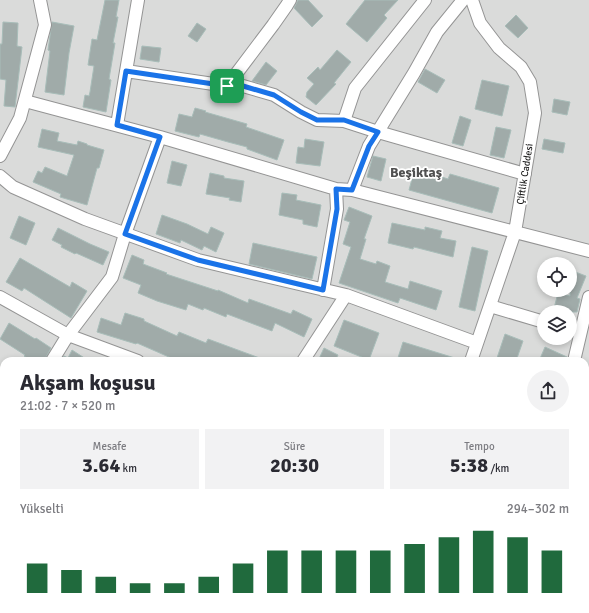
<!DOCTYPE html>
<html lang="tr">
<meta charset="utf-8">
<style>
body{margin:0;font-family:Signika,sans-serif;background:#f2f2f3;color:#2b2b33;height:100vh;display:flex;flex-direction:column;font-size:15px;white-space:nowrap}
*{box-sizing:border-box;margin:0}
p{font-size:13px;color:#7c7c81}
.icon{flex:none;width:22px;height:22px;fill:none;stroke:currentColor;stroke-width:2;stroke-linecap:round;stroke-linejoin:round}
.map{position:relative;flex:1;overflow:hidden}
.sheet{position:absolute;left:0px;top:357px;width:589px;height:256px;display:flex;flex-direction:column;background:#fff;border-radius:12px 12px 0 0;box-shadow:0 2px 6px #0003}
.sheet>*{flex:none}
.buttons{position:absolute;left:537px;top:257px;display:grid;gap:8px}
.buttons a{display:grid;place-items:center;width:40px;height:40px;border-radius:50%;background:#fff;box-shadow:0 2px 6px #0003;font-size:20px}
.pin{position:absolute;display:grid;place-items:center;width:34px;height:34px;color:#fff;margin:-17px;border-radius:8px;box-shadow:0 2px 6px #0006}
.round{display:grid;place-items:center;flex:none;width:42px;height:42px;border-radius:21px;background:#f2f2f3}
.overview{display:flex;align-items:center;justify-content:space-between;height:68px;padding:0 20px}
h1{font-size:22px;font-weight:700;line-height:30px}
.figures{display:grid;grid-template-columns:repeat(3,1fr);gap:6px;height:68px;padding:4px 20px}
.figures div{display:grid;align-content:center;border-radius:0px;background:#f2f2f3;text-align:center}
.figures b{font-size:20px;font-weight:700}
.figures small{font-size:11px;font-weight:400}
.figures p{font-size:11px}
.chart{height:112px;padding:8px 20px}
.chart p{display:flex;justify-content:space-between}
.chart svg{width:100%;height:72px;margin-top:4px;stroke:#206a3d;stroke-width:6}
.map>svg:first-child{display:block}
</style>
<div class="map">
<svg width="589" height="613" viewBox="0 0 589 613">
<rect width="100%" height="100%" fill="#e4eded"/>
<path fill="#dadbda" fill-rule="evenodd" d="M0 0H589V613H0ZM544 264H570V290H544ZM544 312H570V338H544ZM4 361H585V609H4Z"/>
<path fill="#a0aba9" stroke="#a8bdb9" d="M105 0H119L116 17H118L113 43H115L109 79 111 80 106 112 83 107 85 95 89 96 90 92 94 66 88 65 92 39 97 40Z
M298 0H308L323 16 312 27 294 8Z
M365 0H398L384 15 387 18 367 42 346 24Z
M516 15 528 28 518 38 505 26Z
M3 22 18 23 17 46 22 47 15 107 4 106 6 80 0 79V44H2Z
M52 22 74 26 69 53 64 95 45 92 50 51 48 50Z
M197 23 206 29 197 42 188 36Z
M142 46 161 48 159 62 140 59Z
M337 50 351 62 334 83 336 84 316 105 306 97 307 92 314 84 307 78 318 67 320 70Z
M266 62 277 71 266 85 252 81Z
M425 69 445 80 437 93 418 82Z
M482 80 509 86 502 116 475 109Z
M554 99 570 102 567 115 552 112Z
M195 108 206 111 205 112 247 124 246 127 284 140 277 160 247 149V147L228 142 200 134 199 137 175 131 179 114 192 117Z
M460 116 471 120 463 146 452 143Z
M496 127 511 130 504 158 490 155Z
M42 129 59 133 57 141 77 145 78 141 87 144V145L104 150 99 168H97L87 205 60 197 61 194 33 182 38 171 42 173 45 167 67 176 74 155 38 147Z
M305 139 324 142 320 166 296 163 298 147 304 148Z
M544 139 565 143 563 153 542 149Z
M373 156 386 159 381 181 367 177Z
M172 161 187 165 181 186 167 183Z
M415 168 448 179 450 174 499 188 492 213 409 190Z
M210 173 224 176V178L244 181 241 202 229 200 230 198 206 194Z
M282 193 297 195 296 200 321 205 317 227 303 224V220L279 215Z
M349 207 372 216 364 239H366L360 259 376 264 377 261 390 266 385 282 408 289 410 281 442 291 436 310 400 298 398 303 339 283 351 247 343 244 350 222 344 220Z
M162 215 187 224 208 234 211 227 224 233 216 252 204 246 202 250 181 240 180 243 156 234Z
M19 216 35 223 26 245 10 238Z
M392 223 425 230V227L442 231 440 238 456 241 453 257 414 247 413 249 388 243Z
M58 228 90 244 109 252 103 265 76 253 75 254 61 247 62 245 52 240Z
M253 243 317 257 312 279 249 264Z
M472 247 488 251 475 311 459 307Z
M132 255 144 260 143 264 167 273 166 274 218 291V290L248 303 249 299 291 314 293 310 312 319 304 337 275 323 272 331 227 314 226 317 204 308 203 310 188 304 186 310 157 301 138 293 141 285 123 278Z
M20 258 70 287 72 282 87 291 71 318 24 288 22 291 6 282Z
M570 270 586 276 577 298 580 299 577 312H572L571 315 570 312H553L558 293 570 296Z
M125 313 144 319V321L177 336 179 332 206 343 208 339 265 360V361H178L137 343 136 344 97 332 101 318 121 325Z
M344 320 379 333 369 360 334 346Z
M9 323 35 339 36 338 51 348 46 357 45 361H31L24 356 25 355 0 339Z
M505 334 523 341 516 361H496Z
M403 342 458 359V361H397Z
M545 347 567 357V361H539Z
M324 348 338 355 335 361H318Z
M72 350 89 361H61L64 356 68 358Z"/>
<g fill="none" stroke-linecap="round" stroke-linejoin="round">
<g stroke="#949494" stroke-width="14">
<path id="minor" d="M126 71 227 86H243L274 95 301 112 317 120 344 121 378 132 525 174
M227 86 273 25 287 5 290 0
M25 101 160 137 336 189 352 190 589 251
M344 121 355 88 425 0
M117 125 138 0
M0 156 20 118 45 25 40 0
M0 176 13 187 85 219 198 260 346 295 477 343
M352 190 369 146 414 73 437 32 463 0
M323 290 337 209 336 189
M0 297 68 335 138 361
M490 306 544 322
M52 361 68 335 112 277 125 234 160 137
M303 361 346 295
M471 361 515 232 535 113 530 82 521 67 499 48 480 23 472 0
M574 361 589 297
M585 410 589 412
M0 433 4 436
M585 519 589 521
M0 527 4 530
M123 609 129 613
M51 613 54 609
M466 613 469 609"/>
</g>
<use href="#minor" stroke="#fff" stroke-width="12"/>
</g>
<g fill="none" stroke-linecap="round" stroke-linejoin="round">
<g stroke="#fff" stroke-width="8">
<path id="route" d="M126 71 227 86H243L274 95 301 112 317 120H344L378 132 369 146 352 190 336 189 337 209 323 290 198 260 125 234 160 137 117 125Z"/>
</g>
<use href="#route" stroke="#1a73e8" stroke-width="5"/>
</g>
<g text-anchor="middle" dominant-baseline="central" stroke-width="3.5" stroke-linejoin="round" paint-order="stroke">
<g font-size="10" fill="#1d1d1d" stroke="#fff">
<text transform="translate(525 174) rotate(-81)">Çiftlik Caddesi</text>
</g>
<g font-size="14" font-weight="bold" fill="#505050" stroke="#fff">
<text x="416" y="172">Beşiktaş</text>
</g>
</g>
</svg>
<div class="buttons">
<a><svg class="icon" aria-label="locate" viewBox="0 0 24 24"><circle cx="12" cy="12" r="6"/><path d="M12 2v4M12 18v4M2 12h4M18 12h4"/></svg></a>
<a><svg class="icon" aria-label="layers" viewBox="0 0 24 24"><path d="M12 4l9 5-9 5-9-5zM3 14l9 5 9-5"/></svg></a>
</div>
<div class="pin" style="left:227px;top:86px;background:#1e9e55"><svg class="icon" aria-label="arrive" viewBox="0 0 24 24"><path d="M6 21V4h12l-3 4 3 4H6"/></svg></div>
<section class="sheet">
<div class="overview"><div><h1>Akşam koşusu</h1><p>21:02 · 7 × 520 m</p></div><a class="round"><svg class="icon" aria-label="share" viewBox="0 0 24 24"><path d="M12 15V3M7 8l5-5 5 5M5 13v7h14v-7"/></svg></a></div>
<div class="figures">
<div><p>Mesafe</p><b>3.64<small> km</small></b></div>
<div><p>Süre</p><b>20:30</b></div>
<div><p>Tempo</p><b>5:38<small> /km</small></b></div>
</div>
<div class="chart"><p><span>Yükselti</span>294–302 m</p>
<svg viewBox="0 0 160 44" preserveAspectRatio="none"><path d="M5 44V26M15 44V30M25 44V34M35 44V38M45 44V38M55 44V34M65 44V26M75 44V18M85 44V18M95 44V18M105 44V18M115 44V14M125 44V10M135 44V6M145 44V10M155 44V18"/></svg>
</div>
</section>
</div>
